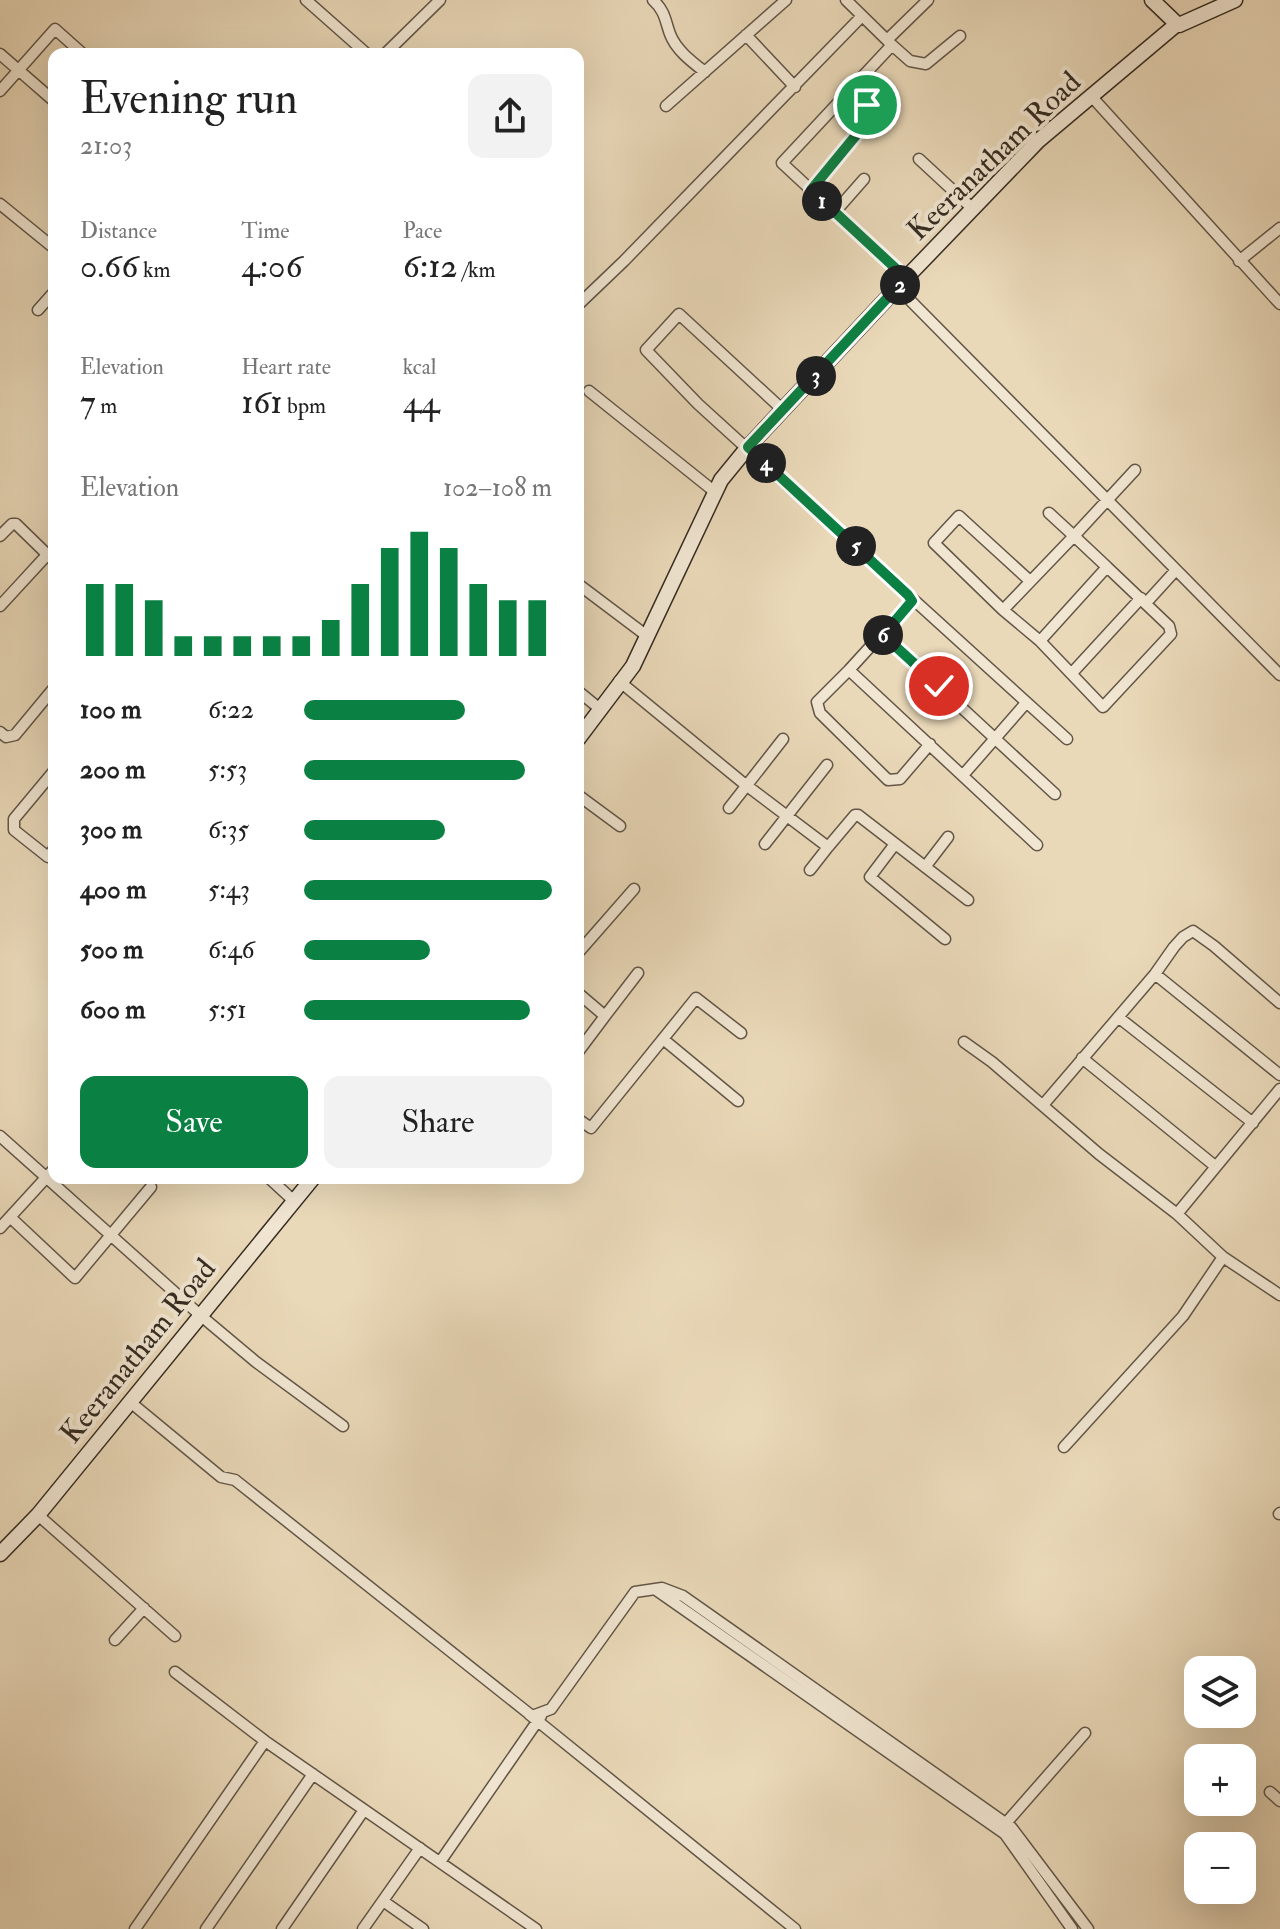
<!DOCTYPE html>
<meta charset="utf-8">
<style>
body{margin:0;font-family:"IM FELL Double Pica",serif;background:#f2f2f2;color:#222;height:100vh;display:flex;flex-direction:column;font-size:30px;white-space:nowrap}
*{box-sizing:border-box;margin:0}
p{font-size:26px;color:#767676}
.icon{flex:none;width:44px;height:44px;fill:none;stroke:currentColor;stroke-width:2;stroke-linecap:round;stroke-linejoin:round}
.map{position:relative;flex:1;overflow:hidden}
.side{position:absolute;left:48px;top:48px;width:536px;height:1136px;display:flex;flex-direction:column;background:#fff;border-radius:16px;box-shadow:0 8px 32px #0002}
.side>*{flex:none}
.controls{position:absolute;left:1184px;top:1656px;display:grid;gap:16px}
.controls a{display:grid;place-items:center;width:72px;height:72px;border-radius:16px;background:#fff;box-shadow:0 8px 32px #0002;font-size:40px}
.pin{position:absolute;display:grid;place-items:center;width:68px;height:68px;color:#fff;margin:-34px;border:4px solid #fff;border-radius:50%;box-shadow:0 2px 8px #0007}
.km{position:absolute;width:40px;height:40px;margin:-20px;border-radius:50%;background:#222;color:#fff;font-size:22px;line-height:40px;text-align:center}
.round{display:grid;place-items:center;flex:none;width:84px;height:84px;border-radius:16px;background:#f2f2f2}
.overview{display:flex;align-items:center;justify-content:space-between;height:136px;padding:0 32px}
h1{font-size:44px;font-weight:600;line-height:60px}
.metrics{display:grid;grid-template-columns:repeat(3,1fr);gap:12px;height:136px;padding:8px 32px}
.metrics div{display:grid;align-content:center}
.metrics b{font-size:34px;font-weight:600}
.metrics small{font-size:22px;font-weight:400}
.metrics p{font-size:22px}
.chart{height:224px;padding:16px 32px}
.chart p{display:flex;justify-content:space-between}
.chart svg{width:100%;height:144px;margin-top:8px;stroke:#0b8043;stroke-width:6}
.primary-button{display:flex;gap:16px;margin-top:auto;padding:16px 32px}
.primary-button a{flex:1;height:92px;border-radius:16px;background:#0b8043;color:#fff;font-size:32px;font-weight:600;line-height:92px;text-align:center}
.primary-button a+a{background:#f2f2f2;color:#222}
ul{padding:0 32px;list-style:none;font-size:26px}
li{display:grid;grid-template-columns:128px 96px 1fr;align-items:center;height:60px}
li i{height:20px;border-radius:10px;background:#0b8043}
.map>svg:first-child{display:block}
</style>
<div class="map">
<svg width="1280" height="1929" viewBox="0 0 1280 1929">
<rect width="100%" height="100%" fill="#ead9b9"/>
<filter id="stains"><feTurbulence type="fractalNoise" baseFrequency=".0025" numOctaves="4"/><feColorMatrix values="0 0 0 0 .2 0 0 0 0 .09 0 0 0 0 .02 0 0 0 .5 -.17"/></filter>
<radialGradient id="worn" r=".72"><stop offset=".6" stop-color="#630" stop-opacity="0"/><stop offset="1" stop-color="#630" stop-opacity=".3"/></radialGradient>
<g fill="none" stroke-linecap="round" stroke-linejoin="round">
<g stroke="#625647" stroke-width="13">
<path id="street" d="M306 0 367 54
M653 0C665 11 665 20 670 34 676 50 692 62 705 72
M846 0 892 45 782 163 906 278
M746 35 795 87
M887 40 928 0
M892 45 910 61 926 64 960 36
M0 54 54 101
M385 54 440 0
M0 91 55 29 83 54
M1092 97 1280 304
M666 106 786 0
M919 159 973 209
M811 190 871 117 867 105 851 89
M0 204 54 248
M835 212 864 179
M1239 261 1280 228
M897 287 1280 675
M578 305 624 261 862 16
M38 310 54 292
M589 391 715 492
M784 411 679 314 646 350 698 404 1067 739
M1049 513 1074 536 1003 610 1040 641 1107 567 1074 536 1135 470
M0 536 12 524H16L54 561
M578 584 647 636
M912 601 849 670 1037 845
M1146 603 1176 570
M0 606 47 555
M1003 610 934 543 959 516 1030 581
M883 635 1055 794
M1040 641 1103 707 1171 634 1169 626 1107 567
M849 670 817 702 820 713 888 780 900 779 930 744
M1072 673 1141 598
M619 681 742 782 828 847 855 815H858L968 900
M578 691 600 709
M0 732 6 737 15 735 54 688
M54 771 14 819V830L48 857 54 849
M964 774 1026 703
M578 795 620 826
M729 808 783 739
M765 844 827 765
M895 844 870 877 945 939
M925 867 948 837
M810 870 828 847
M578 953 634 889
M1155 974 1280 1075
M578 993 605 1016 578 1052
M605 1016 638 973
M1118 1017 1253 1123
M663 1039 738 1101
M964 1042 992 1062 1099 1154 1177 1214 1223 1257 1280 1295
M1082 1058 1215 1166
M1043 1105 1155 974 1174 947 1183 937 1193 931 1214 946 1280 1003
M578 1119 591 1128 696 998 741 1033
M0 1136 200 1315 256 1362 343 1426
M269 1178 294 1201
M1177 1214 1280 1089
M10 1217 75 1278 151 1187
M0 1228 54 1169
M129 1401 221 1477 235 1480 532 1716 551 1709 635 1592 662 1588 683 1596 1011 1827 1088 1929
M1064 1447 1183 1316 1223 1257
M1279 1514 1280 1513
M38 1515 175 1636
M656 1590 1005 1834 1072 1929
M115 1640 144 1608
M175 1672 265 1741
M529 1714 795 1929
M1270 1792 1280 1801
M1006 1823 1085 1733
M440 1862 541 1716
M383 1901 423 1929
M135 1929 265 1741 536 1929
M206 1929 313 1774
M282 1929 364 1810
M363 1929 420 1848"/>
</g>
<g stroke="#342b21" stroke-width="17">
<path id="secondary" d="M1152 0 1177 24
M578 739 633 666 721 480 748 447 906 278 1038 141 1177 24 1179 25 1235 0
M0 1554 38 1515 313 1178"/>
</g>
<use href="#street" stroke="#f1e6d2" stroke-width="10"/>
<use href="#secondary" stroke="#f1e6d2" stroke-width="14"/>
</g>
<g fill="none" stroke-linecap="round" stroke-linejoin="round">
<g stroke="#fff" stroke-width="16">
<path id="route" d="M867 105 871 117 811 190 906 278 748 447 908 595 912 601 883 635 939 686"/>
</g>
<use href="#route" stroke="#0b8043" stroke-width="10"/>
</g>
<g text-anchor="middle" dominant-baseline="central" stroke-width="8" stroke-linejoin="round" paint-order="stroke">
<g font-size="30" fill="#342b21" stroke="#f1e6d2">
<text transform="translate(994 156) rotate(-44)">Keeranatham Road</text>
<text transform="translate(138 1351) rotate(-51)">Keeranatham Road</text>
</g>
</g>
<rect width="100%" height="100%" filter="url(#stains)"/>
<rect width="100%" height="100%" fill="url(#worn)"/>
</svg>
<div class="controls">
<a><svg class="icon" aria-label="layers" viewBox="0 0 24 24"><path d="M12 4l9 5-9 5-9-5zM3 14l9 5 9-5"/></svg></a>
<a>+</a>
<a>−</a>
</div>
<div class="pin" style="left:867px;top:105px;background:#1e9e55"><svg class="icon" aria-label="arrive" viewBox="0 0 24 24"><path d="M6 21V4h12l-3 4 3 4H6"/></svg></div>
<div class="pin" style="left:939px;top:686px;background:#d93025"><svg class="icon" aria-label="check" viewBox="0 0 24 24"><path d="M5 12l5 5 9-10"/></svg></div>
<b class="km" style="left:822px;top:201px">1</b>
<b class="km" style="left:900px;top:285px">2</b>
<b class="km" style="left:816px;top:376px">3</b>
<b class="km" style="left:766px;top:463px">4</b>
<b class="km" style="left:856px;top:546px">5</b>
<b class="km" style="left:883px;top:635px">6</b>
<section class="side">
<div class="overview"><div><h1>Evening run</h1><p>21:03</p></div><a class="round"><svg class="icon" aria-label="share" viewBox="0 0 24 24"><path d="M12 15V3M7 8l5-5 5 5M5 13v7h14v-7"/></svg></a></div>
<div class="metrics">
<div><p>Distance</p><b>0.66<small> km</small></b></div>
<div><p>Time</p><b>4:06</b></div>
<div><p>Pace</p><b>6:12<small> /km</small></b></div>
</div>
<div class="metrics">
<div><p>Elevation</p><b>7<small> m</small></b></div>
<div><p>Heart rate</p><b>161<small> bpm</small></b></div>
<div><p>kcal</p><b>44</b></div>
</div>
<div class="chart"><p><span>Elevation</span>102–108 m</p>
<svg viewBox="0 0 160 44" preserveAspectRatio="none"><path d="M5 44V22M15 44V22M25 44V27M35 44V38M45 44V38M55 44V38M65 44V38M75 44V38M85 44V33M95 44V22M105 44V11M115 44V6M125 44V11M135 44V22M145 44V27M155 44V27"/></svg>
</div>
<ul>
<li><b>100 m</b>6:22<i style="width:65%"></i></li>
<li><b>200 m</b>5:53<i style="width:89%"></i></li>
<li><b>300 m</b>6:35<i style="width:57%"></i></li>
<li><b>400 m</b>5:43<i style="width:100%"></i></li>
<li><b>500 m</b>6:46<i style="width:51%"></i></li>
<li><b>600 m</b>5:51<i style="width:91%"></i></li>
</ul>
<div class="primary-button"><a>Save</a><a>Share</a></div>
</section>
</div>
